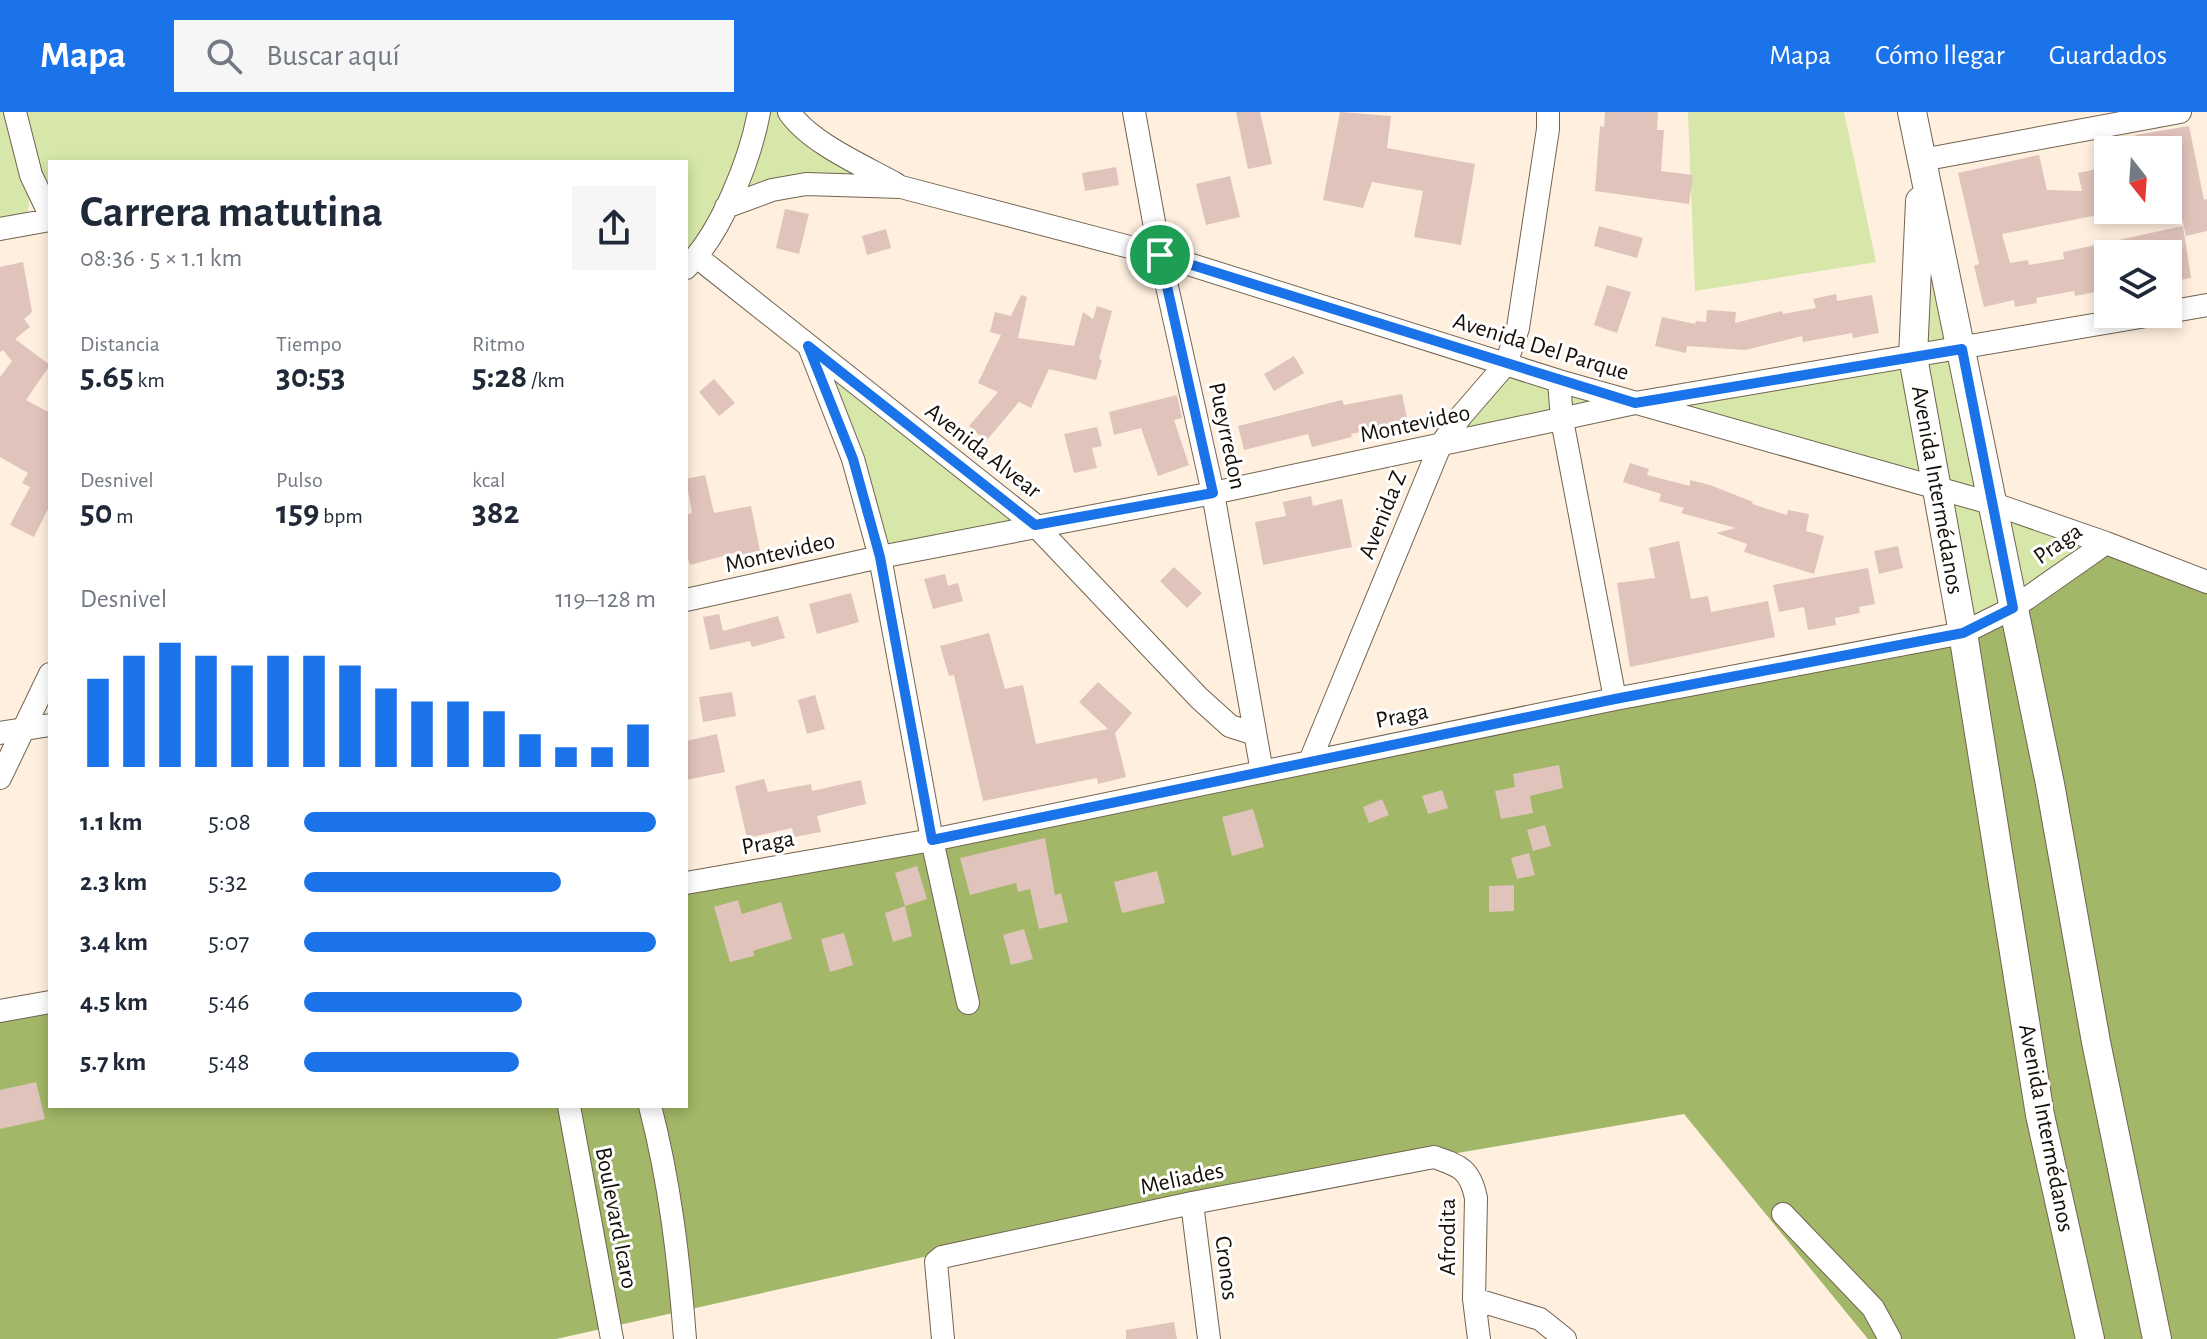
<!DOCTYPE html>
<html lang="es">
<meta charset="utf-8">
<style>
body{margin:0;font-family:"Alegreya Sans",sans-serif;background:#f6f6f7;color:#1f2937;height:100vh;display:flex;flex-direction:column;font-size:30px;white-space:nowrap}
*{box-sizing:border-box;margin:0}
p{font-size:26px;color:#747a83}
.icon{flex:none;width:44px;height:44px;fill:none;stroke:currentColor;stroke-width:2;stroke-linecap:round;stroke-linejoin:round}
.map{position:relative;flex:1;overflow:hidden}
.side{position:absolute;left:48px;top:48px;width:640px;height:948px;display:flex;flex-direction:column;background:#fff;border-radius:0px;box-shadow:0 4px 12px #0003}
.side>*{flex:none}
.needle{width:52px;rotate:163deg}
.controls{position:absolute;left:2094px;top:24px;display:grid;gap:16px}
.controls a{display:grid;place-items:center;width:88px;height:88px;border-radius:0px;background:#fff;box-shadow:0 4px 12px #0003;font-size:40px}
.pin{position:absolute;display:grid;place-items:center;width:68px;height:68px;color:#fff;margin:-34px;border:4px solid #fff;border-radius:50%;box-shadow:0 2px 8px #0007}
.round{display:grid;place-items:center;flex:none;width:84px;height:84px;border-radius:0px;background:#f6f6f7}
.overview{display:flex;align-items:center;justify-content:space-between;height:136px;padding:0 32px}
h1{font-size:44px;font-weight:700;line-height:60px}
.stats{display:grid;grid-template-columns:repeat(3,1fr);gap:12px;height:136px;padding:8px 32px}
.stats div{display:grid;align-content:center}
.stats b{font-size:34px;font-weight:700}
.stats small{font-size:22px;font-weight:400}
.stats p{font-size:22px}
.chart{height:224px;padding:16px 32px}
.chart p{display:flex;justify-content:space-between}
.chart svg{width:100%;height:144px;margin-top:8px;stroke:#1a73e8;stroke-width:6}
ul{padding:0 32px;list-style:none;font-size:26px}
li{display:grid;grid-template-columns:128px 96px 1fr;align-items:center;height:60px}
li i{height:20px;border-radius:10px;background:#1a73e8}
header{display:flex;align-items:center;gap:48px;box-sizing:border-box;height:112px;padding:0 40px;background:#1a73e8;color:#fff}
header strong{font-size:38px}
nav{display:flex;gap:44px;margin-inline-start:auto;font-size:28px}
.search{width:560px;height:72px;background:#f6f6f7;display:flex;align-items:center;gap:20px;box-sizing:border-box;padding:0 28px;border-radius:0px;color:#747a83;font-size:30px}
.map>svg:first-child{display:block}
</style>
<header>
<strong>Mapa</strong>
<div class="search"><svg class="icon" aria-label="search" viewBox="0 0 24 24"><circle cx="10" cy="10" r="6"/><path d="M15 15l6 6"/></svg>Buscar aquí</div>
<nav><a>Mapa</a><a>Cómo llegar</a><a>Guardados</a></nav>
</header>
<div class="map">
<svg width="2207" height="1227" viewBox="0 0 2207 1227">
<rect width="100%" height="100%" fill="#feefde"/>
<path fill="#d6e7a9" d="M0 0H789L901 75 806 72 726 95 686 156V50H50V103L31 65 27 112 0 117Z
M1688 0H1844L1876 150 1695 179Z
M1922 49 1994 392 2106 431 2161 1227 1937 377 1635 291 1440 334 1506 252 1635 291 1913 245Z
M808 234 1035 413 880 445Z"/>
<path fill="#a2b767" d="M2106 431 2207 470V1227H1868L1684 1002 1434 1045 933 1143 556 1227H0V899L50 890V994H686V771L1963 521Z"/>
<path fill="#e0c3bb" d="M1236 0H1260L1272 52 1248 57Z
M1340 0 1391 4 1387 36 1475 52 1461 133 1414 125 1423 79 1372 70 1363 96 1323 88Z
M1605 0H1658L1657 18H1664L1661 59 1693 63 1689 92 1595 79 1600 14 1604 15Z
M2189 14 2204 88 2207 87V119L2186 124 2173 70 2168 71V38H2138L2135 23Z
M2039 43 2047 78 2082 79 2078 61 2102 56 2108 77V101L2002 122 2010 151 2028 148 2029 153 2064 147 2063 140 2183 114 2191 166 2168 170V142H2108V173L2095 175 2096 180 2075 184 2074 179 2036 186 2037 191 2015 195 2014 188 1984 195 1974 154 1979 152 1958 61Z
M1116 55 1119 73 1085 79 1082 61Z
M1230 64 1240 105 1206 113 1196 72Z
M785 97 809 102 799 142 776 136Z
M1599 114 1643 126 1637 146 1594 134Z
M886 117 891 136 867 143 862 124Z
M23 150 32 200 24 207 30 215 15 227 50 253 26 288 50 301V393L34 425 10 413 30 375 22 371 28 361 0 345V265L12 249 3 238 0 240V155Z
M1607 173 1631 180 1617 221 1594 213Z
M1836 182 1837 189 1872 183 1879 221 1853 226 1852 221 1803 230 1802 224 1745 238 1687 234 1686 241 1655 234 1662 205 1695 212 1696 209 1706 210 1707 198 1736 200 1735 211 1782 199 1783 202 1816 196 1813 187Z
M1021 183 1027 185 1018 226 1074 234 1083 200 1093 207 1097 194 1112 199 1099 247 1102 248 1096 268 1049 257 1031 296 1019 290 986 329 969 314 998 280 978 271 1001 223 990 220 995 200 1011 204Z
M1294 244 1304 261 1274 279 1264 262Z
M714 267 735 291 719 304 699 280Z
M1402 282 1408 311 1351 322 1352 325 1312 335 1308 322 1244 338 1238 314 1342 288 1344 293Z
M1177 283 1182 306 1174 308 1189 353 1158 364 1141 316 1114 323 1109 300Z
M1097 315 1102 334 1092 336 1097 356 1074 361 1064 322Z
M1630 351 1649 357 1647 363 1690 374V368L1710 373 1753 390 1752 392 1787 403 1788 398 1809 402 1806 419 1824 424 1814 462 1744 440 1747 432 1716 421 1736 416 1681 401 1684 396 1659 389 1661 382 1623 370Z
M705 363 714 401 751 394 760 439 734 444V441L690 453 686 440V403L692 401 686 367Z
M1311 384 1313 394 1342 387 1352 435 1263 453 1255 410 1286 404 1283 390Z
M1679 429 1691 487 1708 484 1711 500 1768 489 1775 525 1630 555 1617 471 1655 466 1649 436Z
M1898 434 1903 456 1879 462 1874 439Z
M1174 455 1202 481 1187 496 1160 469Z
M1868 456 1875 492 1859 495 1860 501 1835 506 1836 513 1808 518 1804 495 1779 500 1773 473Z
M945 462 948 474 958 471 963 489 933 497 924 467Z
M851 481 859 510 817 522 809 492Z
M719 502 723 519 778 504 785 526 752 535 750 529 710 538 703 505Z
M989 521 1005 577 1023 573 1036 632 1108 617 1079 590 1098 570 1132 601 1115 621 1126 665 1098 672 1097 666 983 689 954 563 949 564 940 534Z
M732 580 736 604 703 610 699 585Z
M815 583 825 617 807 622 798 588Z
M717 622 725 660 686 668V629Z
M1559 653 1563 676 1530 684 1533 701 1501 707 1495 679 1515 675 1513 662Z
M764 667 768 680 811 672 812 679 861 668 866 692 817 704 821 720 794 725 792 716 747 726 735 674Z
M1442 678 1448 696 1428 702 1422 684Z
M1382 687 1389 703 1369 711 1363 695Z
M1253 697 1264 735 1232 744 1222 705Z
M1545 713 1551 734 1533 739 1527 718Z
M1045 726 1055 783 1061 781 1068 810 1039 817 1030 777 1018 780 1016 771 970 783 960 746Z
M1529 741 1535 763 1517 767 1511 746Z
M917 754 927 787 905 794 895 761Z
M1157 759 1165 791 1122 801 1114 770Z
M1514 773V799L1489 800V774Z
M738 788 742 802 781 790 792 827 753 839 754 844 730 850 714 795Z
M905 794 912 824 893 830 885 801Z
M1024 817 1033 847 1011 853 1003 823Z
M844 821 853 853 830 860 821 827Z
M36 970 45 1007 0 1017V978Z
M1174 1210 1177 1227H1126V1218Z"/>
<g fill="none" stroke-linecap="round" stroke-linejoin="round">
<g stroke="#736350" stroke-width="24">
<path id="minor" d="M15 0 31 63 50 103
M789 0C810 31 864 54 896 72
M1134 0 1160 143 1213 381 1262 660
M1922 48 2180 0
M726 95 772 78 806 72 901 75 1160 143 1559 269 1994 392 2106 431 2207 470
M0 117 50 108
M697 145 1035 413 1199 586 1230 614 1255 622
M686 156C721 121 750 49 759 0
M2168 200 2207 193
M810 237 853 347 880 445 932 728 968 891
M1559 269 1562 308 1615 587
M686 488 880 445 1213 381 1635 291 2158 202
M0 621 50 613
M1310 649 1440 334 1461 304 1506 252 1518 216 1548 17V0
M0 666 50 562
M686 771 932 728 1615 587 1963 521 2013 496 2106 431
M0 899 50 890
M569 994 612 1227
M650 994C670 1071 679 1148 685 1227
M1192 1091 1209 1227
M1783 1102 1873 1196 1890 1227
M1474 1187 1540 1207 1565 1227
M943 1227 936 1150 942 1145 1192 1091 1434 1045C1460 1054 1470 1057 1476 1086L1474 1187 1479 1227"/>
</g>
<g stroke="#736350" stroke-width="30">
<path id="major" d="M1912 0 2050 672 2096 930 2157 1227
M1920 89 1913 245 1963 521 2040 1003 2090 1227"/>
</g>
<use href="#minor" stroke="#fff" stroke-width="22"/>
<use href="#major" stroke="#fff" stroke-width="28"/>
</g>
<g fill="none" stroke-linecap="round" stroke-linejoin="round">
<g stroke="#fff" stroke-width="16">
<path id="route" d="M1160 143 1635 291 1962 237 2013 496 1963 521 1615 587 932 728 880 445 853 347 808 234 1035 413 1213 381Z"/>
</g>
<use href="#route" stroke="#1a73e8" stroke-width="10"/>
</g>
<g text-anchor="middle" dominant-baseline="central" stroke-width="6" stroke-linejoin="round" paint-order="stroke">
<g font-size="24" fill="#150f08" stroke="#fff">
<text transform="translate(1541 235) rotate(17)">Avenida Del Parque</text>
<text transform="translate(1415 312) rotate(-12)">Montevideo</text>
<text transform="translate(1227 324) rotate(78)">Pueyrredon</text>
<text transform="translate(983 339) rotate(38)">Avenida Alvear</text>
<text transform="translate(1937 378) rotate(80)">Avenida Intermédanos</text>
<text transform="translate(1383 403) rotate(-68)">Avenida Z</text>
<text transform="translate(2058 432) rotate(-35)">Praga</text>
<text transform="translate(780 441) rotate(-13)">Montevideo</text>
<text transform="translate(1402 604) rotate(-11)">Praga</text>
<text transform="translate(768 731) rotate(-10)">Praga</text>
<text transform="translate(2046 1016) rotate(79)">Avenida Intermédanos</text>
<text transform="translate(1182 1067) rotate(-12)">Meliades</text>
<text transform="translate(616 1106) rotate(79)">Boulevard Icaro</text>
<text transform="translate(1448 1125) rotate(-90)">Afrodita</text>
<text transform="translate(1226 1156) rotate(83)">Cronos</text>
</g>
</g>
</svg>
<div class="controls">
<a><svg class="needle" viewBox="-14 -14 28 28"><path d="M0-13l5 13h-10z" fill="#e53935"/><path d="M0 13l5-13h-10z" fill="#747a83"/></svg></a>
<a><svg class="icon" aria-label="layers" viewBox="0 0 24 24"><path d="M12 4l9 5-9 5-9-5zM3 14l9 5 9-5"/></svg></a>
</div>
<div class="pin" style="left:1160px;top:143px;background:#1e9e55"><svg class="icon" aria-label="arrive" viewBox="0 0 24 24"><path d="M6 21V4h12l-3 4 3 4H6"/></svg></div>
<section class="side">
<div class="overview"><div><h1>Carrera matutina</h1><p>08:36 · 5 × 1.1 km</p></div><a class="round"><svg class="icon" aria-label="share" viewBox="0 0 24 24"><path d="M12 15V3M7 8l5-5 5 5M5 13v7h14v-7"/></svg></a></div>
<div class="stats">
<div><p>Distancia</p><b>5.65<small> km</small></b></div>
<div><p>Tiempo</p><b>30:53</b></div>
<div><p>Ritmo</p><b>5:28<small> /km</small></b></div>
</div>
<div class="stats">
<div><p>Desnivel</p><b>50<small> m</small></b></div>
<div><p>Pulso</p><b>159<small> bpm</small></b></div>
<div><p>kcal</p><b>382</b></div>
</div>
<div class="chart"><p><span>Desnivel</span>119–128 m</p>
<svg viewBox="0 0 160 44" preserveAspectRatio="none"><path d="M5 44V17M15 44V10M25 44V6M35 44V10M45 44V13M55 44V10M65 44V10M75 44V13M85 44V20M95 44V24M105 44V24M115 44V27M125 44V34M135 44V38M145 44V38M155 44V31"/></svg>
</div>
<ul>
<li><b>1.1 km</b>5:08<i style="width:100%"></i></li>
<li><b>2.3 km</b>5:32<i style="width:73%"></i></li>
<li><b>3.4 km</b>5:07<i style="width:100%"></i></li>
<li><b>4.5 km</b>5:46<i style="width:62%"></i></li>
<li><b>5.7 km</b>5:48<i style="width:61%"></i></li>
</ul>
</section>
</div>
